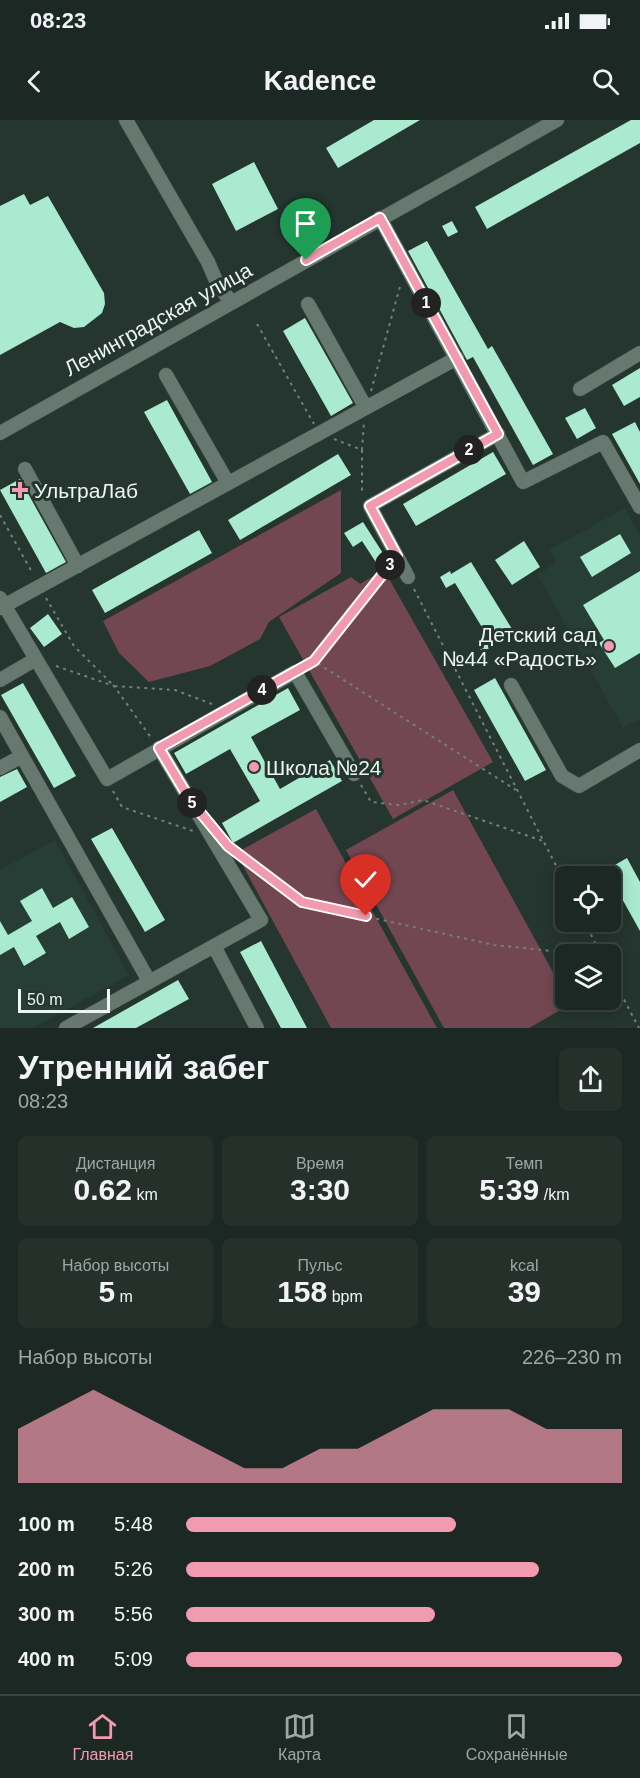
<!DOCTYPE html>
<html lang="ru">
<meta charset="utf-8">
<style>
body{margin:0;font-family:Helvetica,sans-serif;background:#25302b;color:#f1f3f6;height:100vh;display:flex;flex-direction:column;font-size:22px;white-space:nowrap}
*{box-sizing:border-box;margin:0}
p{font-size:20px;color:#a0a6a6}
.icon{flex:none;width:33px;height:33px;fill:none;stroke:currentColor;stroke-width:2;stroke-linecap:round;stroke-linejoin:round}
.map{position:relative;height:908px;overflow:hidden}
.details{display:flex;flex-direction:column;background:#1c2823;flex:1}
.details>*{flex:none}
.fabs{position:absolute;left:555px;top:746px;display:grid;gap:12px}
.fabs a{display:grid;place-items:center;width:66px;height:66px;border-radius:9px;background:#1c2823;box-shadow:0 3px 15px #0003,0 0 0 2px #3a4441;font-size:30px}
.scale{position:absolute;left:18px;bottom:15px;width:92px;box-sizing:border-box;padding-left:6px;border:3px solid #ebf5f1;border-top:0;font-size:16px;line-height:21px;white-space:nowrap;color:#ebf5f1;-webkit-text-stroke:4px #25352f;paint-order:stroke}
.pin{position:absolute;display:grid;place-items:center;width:51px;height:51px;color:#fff;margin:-62px -26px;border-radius:50% 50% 50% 0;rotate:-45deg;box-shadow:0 0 6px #0007}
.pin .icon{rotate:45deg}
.km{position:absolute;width:30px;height:30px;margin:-15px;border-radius:50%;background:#222;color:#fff;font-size:16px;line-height:30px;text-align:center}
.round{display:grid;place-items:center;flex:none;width:63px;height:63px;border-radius:9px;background:#25302b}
.headline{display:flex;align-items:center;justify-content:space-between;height:102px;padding:0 18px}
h1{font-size:33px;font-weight:600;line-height:45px}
.figures{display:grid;grid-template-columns:repeat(3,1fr);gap:9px;height:102px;padding:6px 18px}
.figures div{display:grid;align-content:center;border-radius:9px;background:#25302b;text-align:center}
.figures b{font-size:30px;font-weight:600}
.figures small{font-size:16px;font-weight:400}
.figures p{font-size:16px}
.chart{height:168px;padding:12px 18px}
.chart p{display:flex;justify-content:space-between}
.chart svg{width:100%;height:108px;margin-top:6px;fill:#f29aaf;opacity:.7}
ul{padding:0 18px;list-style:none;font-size:20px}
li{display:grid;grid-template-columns:96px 72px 1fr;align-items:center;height:45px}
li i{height:15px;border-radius:8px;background:#f29aaf}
.status{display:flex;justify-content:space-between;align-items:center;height:42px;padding:0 30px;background:#1c2823;direction:ltr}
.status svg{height:16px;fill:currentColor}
header{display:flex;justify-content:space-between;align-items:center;height:78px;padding:0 18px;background:#1c2823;font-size:27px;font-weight:600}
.tabs{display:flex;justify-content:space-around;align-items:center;height:84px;border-top:2px solid #3a4441;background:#1c2823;font-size:16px;color:#a0a6a6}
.tabs a{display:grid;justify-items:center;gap:3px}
.tabs .current{color:#f29aaf}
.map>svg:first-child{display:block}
</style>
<div class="status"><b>08:23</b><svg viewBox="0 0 49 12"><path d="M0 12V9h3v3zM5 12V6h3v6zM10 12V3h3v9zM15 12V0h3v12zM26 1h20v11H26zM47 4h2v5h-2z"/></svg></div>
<header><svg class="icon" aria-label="back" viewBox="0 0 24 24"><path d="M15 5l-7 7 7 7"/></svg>Kadence<svg class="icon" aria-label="search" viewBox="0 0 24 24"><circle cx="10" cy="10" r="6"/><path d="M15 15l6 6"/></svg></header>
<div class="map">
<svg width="640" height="908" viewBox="0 0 640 908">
<rect width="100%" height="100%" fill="#25352f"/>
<path fill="#263e35" d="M625 388 640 416V599L623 608 537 454 556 443 549 430Z
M55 720 129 855 33 908H0V750Z"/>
<path fill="#734751" d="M341 370V453L269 502 260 519 210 546 149 562 119 533 103 501Z
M384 450 493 642 393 699 279 497 351 457 360 464Z
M453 670 565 874 566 879 571 884 529 908H444L346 730Z
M316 689 437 908H331L236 733Z"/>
<path fill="#a9ead0" d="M374 0H420L338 48 326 28Z
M631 0H640V23L487 109 475 87Z
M254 42 278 89 236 111 212 64Z
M24 74 30 85 48 76 104 173 105 184 102 193 84 207 74 208 60 202 0 235V86Z
M452 101 458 112 448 117 442 106Z
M427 121 488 229 492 226 553 334 533 345 473 237 467 240 408 131Z
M305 198 353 283 331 296 283 211Z
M640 248V277L624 286 612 265Z
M167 280 212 362 190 374 144 292Z
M585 288 596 308 577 319 565 298Z
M635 302 640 312V364L612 314Z
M493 332 506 354 416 406 403 384Z
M338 334 351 355 240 420 228 400Z
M20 359 66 442 46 453 0 370Z
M363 402 386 438 377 444 362 421 353 427 344 413Z
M199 410 212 433 105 493 92 470Z
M620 414 631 433 592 457 580 437Z
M524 421 540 447 512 465 495 440Z
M471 442 512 509 491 522 455 463 446 468 440 457 450 451 451 454Z
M640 451V533L615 548 599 523 604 520 583 485Z
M48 494 62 514 44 527 30 508Z
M486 515 493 526 482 532 476 521Z
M495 558 546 650 525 661 474 570Z
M23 563 76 656 54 668 1 575Z
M288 568 300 590 251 617 280 669 330 640 342 661 233 723 222 703 260 681 230 629 186 654 174 633Z
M17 649 27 667 0 682V657Z
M112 708 165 800 145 812 91 719Z
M627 738 640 762V811L606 750Z
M42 768 53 788 72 777 89 807 69 819 60 802 36 816 46 833 24 846 14 827 0 835V801L8 815 32 801 20 781Z
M261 821 307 908H281L240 832Z
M178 860 189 879 136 908H93Z"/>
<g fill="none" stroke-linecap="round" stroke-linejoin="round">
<g stroke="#42514b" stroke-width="15">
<path id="minor" d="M126 0 208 142 217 163 231 182
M380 98 523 362 603 322 640 387
M308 184 366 288
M166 255 228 363
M580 269 640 233
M0 313 557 0
M25 349 78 446
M408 457 370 386 498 314
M0 478 107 659 295 552 354 654
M0 488 457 238
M0 560 36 539
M511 565 562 656 579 666 640 630
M0 597 149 861
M0 648 22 636
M214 826 257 908
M66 908 261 800 159 628"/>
</g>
<path stroke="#727f7a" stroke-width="2" stroke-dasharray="3 4.5" stroke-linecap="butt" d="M257 204 314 304
M371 271 401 163
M334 319 362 330 364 302
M362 330V375
M0 395 33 454
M414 469 566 765
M46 478 74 526 114 566 175 570 212 584
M314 541 388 447
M56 546 114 566 152 619
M305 546 314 541 516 670
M361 665 371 682 399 685 423 680 543 721
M113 671 122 687 193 711
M237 733 302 782 494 825 581 834
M584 801 601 834
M610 853 639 908"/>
<use href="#minor" stroke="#667870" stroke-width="14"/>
</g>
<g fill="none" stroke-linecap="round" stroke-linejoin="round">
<g stroke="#fff" stroke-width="12">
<path id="route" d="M306 140 380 98 498 314 370 386 397 436 314 541 159 628 190 680 228 726 302 782 366 796"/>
</g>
<use href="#route" stroke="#f29aaf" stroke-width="8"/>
</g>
<g fill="#f29aaf" stroke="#25352f" stroke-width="2">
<path d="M17 361h6v6h6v6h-6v6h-6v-6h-6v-6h6z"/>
<circle cx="609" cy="526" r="6"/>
<circle cx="254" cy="647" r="6"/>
</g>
<g text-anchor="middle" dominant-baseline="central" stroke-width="6" stroke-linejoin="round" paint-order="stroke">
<g font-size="21" fill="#ebf5f1" stroke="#25352f">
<text transform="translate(158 199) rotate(-29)">Ленинградская улица</text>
</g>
<g font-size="21" fill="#ebf5f1" stroke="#25352f" text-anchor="start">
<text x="34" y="370">УльтраЛаб</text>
<text x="597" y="514" text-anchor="end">Детский сад<tspan x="597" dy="24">№44 «Радость»</tspan></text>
<text x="266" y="647">Школа №24</text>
</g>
</g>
</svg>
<div class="fabs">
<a><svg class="icon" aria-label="locate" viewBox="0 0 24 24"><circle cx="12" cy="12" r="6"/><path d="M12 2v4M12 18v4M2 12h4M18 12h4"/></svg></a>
<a><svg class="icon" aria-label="layers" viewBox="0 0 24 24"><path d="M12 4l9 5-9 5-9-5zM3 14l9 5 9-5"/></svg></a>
</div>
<div class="scale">50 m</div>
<div class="pin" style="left:306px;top:140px;background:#1e9e55"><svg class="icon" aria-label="arrive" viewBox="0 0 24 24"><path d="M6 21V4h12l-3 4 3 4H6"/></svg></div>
<div class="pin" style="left:366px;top:796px;background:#d93025"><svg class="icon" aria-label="check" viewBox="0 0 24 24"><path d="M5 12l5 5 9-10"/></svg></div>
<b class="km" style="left:426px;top:183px">1</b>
<b class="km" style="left:469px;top:330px">2</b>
<b class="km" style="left:390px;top:445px">3</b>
<b class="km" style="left:262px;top:570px">4</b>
<b class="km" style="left:192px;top:683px">5</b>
</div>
<section class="details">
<div class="headline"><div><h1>Утренний забег</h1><p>08:23</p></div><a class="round"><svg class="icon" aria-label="share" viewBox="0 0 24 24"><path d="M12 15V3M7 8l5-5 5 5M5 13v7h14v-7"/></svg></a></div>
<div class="figures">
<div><p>Дистанция</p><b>0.62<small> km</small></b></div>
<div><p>Время</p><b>3:30</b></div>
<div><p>Темп</p><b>5:39<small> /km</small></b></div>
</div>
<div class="figures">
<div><p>Набор высоты</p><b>5<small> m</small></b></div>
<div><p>Пульс</p><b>158<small> bpm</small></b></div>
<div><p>kcal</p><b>39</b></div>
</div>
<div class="chart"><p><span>Набор высоты</span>226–230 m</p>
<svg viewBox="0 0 160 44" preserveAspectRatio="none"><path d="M0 44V22L10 14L20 6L30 14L40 22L50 30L60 38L70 38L80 30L90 30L100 22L110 14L120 14L130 14L140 22L150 22L160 22V44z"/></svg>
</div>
<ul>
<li><b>100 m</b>5:48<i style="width:62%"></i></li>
<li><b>200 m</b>5:26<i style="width:81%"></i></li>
<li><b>300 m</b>5:56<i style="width:57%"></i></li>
<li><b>400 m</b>5:09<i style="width:100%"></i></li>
</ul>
</section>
<nav class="tabs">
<a class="current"><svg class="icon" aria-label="home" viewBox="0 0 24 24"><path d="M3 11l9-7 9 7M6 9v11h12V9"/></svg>Главная</a>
<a><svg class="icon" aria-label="map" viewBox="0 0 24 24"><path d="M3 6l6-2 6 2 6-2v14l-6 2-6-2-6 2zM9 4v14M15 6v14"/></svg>Карта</a>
<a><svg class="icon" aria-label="saved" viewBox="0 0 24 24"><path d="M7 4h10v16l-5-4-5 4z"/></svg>Сохранённые</a>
</nav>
